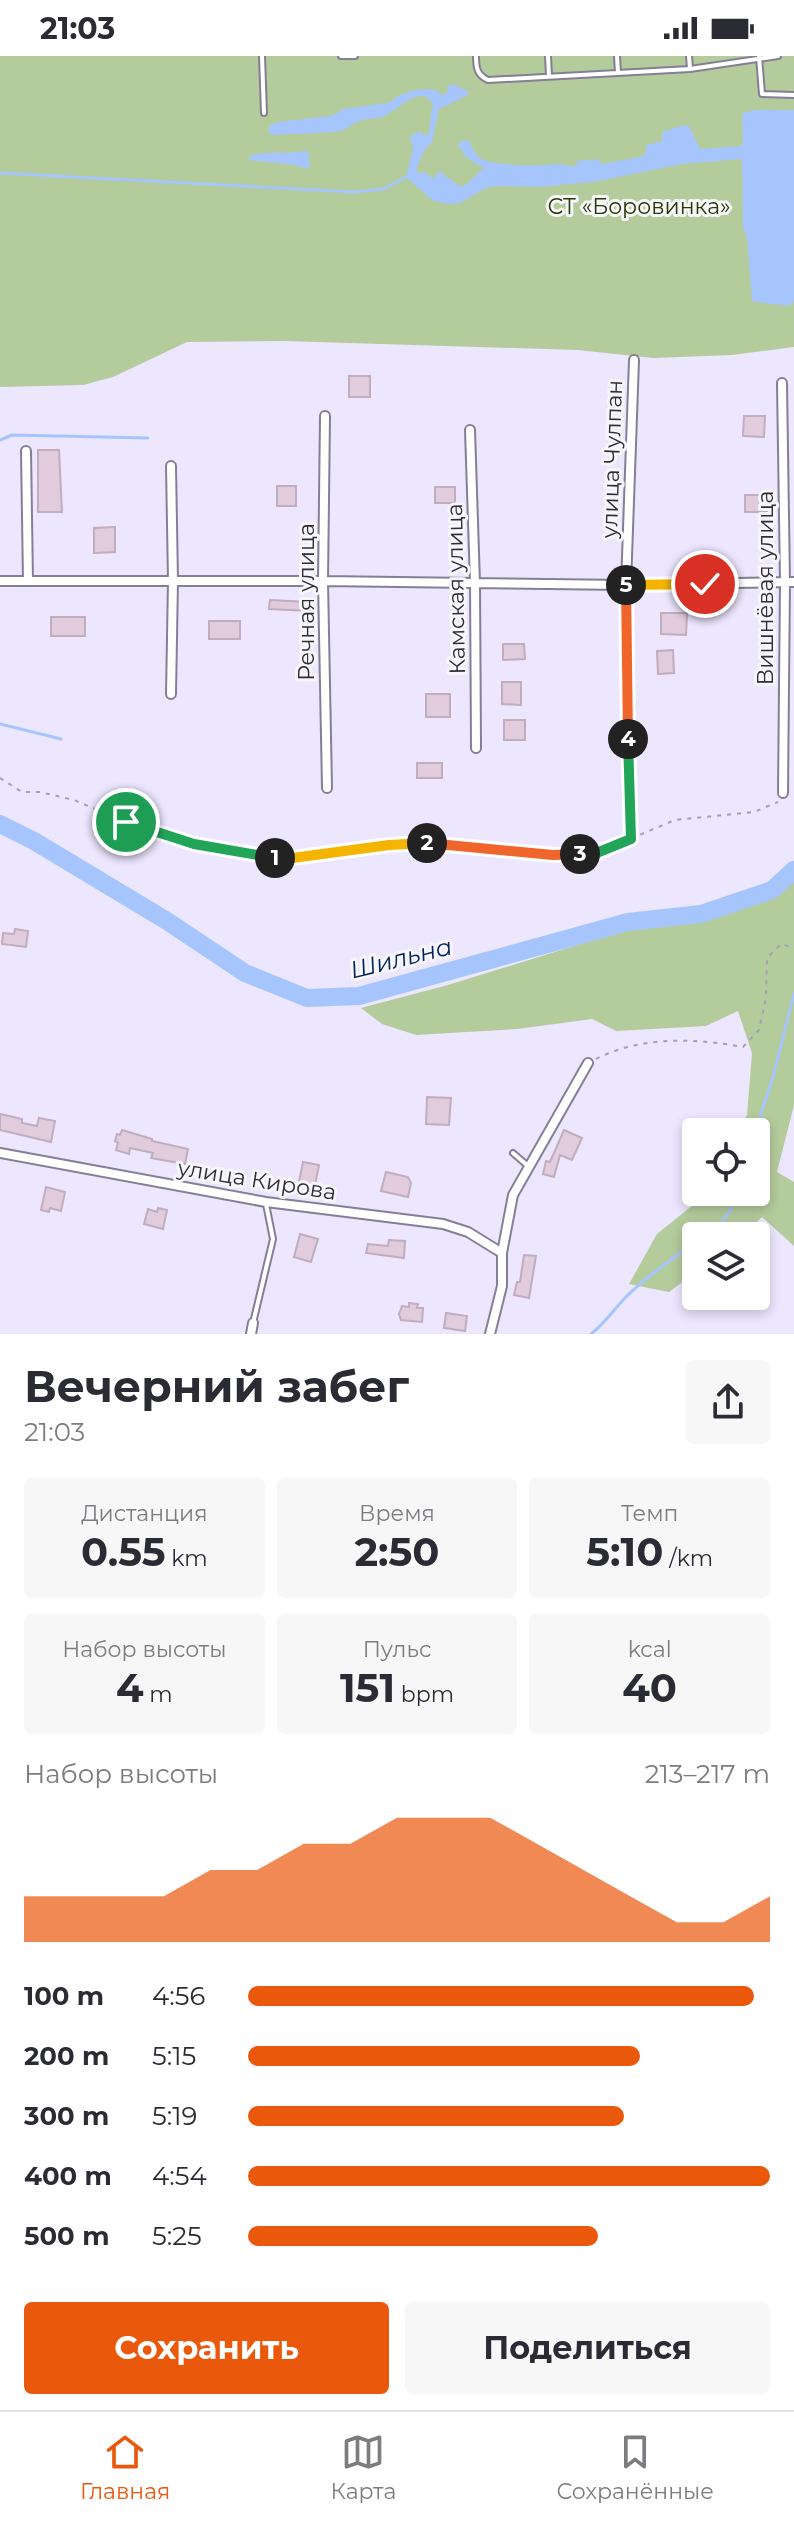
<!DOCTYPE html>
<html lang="ru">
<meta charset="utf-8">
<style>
body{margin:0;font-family:Montserrat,sans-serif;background:#f7f7f7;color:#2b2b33;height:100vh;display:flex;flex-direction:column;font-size:30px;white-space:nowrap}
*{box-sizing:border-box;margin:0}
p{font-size:26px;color:#7c7c81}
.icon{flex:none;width:44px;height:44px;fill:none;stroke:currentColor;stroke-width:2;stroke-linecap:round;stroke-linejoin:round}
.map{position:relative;height:1278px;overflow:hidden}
.side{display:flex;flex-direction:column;background:#fff;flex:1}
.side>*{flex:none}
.buttons{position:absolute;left:682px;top:1062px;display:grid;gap:16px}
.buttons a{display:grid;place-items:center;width:88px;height:88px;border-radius:8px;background:#fff;box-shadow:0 4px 12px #0003;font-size:40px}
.pin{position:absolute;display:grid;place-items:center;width:68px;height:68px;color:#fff;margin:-34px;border:4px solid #fff;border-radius:50%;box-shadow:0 2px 8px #0007}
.km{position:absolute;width:40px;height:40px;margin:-20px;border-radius:50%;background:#222;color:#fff;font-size:22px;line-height:40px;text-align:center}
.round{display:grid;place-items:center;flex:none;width:84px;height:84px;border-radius:8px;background:#f7f7f7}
.overview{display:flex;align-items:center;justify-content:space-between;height:136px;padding:0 24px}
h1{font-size:44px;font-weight:700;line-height:60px}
.stats{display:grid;grid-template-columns:repeat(3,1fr);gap:12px;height:136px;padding:8px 24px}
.stats div{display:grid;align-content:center;border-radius:8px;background:#f7f7f7;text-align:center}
.stats b{font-size:40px;font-weight:700}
.stats small{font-size:22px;font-weight:400}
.stats p{font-size:22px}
.chart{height:224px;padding:16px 24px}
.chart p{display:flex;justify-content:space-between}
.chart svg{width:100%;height:144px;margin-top:8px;fill:#ea580c;opacity:.7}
.action{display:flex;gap:16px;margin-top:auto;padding:16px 24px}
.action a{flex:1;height:92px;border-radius:8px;background:#ea580c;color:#fff;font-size:32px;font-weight:700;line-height:92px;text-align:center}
.action a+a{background:#f7f7f7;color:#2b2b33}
ul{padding:0 24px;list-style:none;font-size:26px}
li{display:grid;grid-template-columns:128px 96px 1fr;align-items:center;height:60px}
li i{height:20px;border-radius:10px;background:#ea580c}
.status{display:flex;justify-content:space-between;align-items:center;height:56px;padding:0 40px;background:#fff;direction:ltr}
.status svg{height:22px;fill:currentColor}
.dock{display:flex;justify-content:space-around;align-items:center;height:112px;border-top:2px solid #e1e1e2;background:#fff;font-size:22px;color:#7c7c81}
.dock a{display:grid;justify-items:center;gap:4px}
.dock .on{color:#ea580c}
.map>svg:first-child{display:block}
</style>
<div class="status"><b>21:03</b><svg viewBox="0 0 49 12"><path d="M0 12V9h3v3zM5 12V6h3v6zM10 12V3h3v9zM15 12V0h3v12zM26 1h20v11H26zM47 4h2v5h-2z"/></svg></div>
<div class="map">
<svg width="794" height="1278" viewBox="0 0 794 1278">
<rect width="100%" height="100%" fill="#ece6fe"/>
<path fill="#b4cb9c" d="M0 0H794V291L732 299 653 302 578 294 284 285 187 286 113 321 83 329 0 331Z
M794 823V1049L777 1116 794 1126V1190L762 1161 742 1180H696V1216L669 1236 629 1228 657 1178 709 1136H756V1076H739L747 1059 752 997 738 955 706 970 616 975 592 963 517 973 416 979 382 968 361 952 448 929 632 872 701 863Z"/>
<path fill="#a5c5fc" d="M453 28 468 35V39L439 53 432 86 424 95 416 114 419 117 425 116 434 123 437 116H440L460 130H464L484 112 467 102 458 89 461 85 469 84C471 90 474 96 479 101 494 112 544 109 564 108L569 111 577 109V105L599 103 601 108 640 101 646 97V89L662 85V76L684 69 689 70 700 93 741 90 743 87 742 59 745 56C761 52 778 55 794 54V245L790 250 755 246 752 244 747 182 743 172 742 103 682 108 599 125 541 131 499 130 486 132 460 147 447 148 432 144 406 121 413 93 410 80 420 75 424 79H428C431 69 430 59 433 49 421 25 397 56 382 61 374 63 364 62 357 66 351 68 348 73 341 75 319 78 295 77 273 79L268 76 270 69 278 66 331 60 343 53 388 47 400 39 415 34 432 33 443 39 448 35 447 31Z
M302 95H308L310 109 306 113 295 109 249 104 250 100C265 94 286 99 302 95Z"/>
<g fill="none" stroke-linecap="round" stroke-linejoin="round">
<path stroke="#a5c5fc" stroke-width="3" d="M0 117 354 136 384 133 406 121
M0 384 12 379 148 382
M0 668 61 683
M790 817 794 821
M756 1113 758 1067 773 1021 794 938
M705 1180 720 1169 742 1136
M591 1278C605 1267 614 1253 626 1241 647 1220 672 1203 696 1186"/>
<path stroke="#a5c5fc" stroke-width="18" d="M0 768 34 785 167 865 245 917 307 942 359 940 628 866 701 858 772 834 794 814"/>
</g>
<path fill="#e1ccde" stroke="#c1adbe" stroke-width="2" d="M349 320H370V341H349Z
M744 360H765L764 381 743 380Z
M38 394H59L62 456H38Z
M277 430H296V450H277Z
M435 431H455V447H435Z
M745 439H766L767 456H745Z
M115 471V496L94 497V472Z
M270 544 311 546 310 555 269 553Z
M661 557H687L686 579 661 578Z
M51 561H85V580H51Z
M209 565H240V583H209Z
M503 588H524L525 603 503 604Z
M673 594 674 617 658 618 657 595Z
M502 626H521V649L502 648Z
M426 638H450V661H426Z
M504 664H525V684H504Z
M417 707H442V722H417Z
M15 873 28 875 26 891 2 888 3 877 14 878Z
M427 1041 451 1042 449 1069 426 1068Z
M0 1058 22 1063V1067L37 1070 39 1062 55 1065 51 1086 0 1074Z
M122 1074 152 1083V1085L188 1093 185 1108 151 1102 153 1097 130 1092 129 1098 116 1094 118 1087 115 1085 117 1078 120 1079Z
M564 1074 582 1082 572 1104 560 1099 554 1121 543 1118 546 1105 550 1106Z
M303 1106 319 1109 315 1129 299 1126Z
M386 1116 408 1121 411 1127 408 1141 381 1135Z
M46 1131 65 1136 61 1155 50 1152 49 1156 41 1154Z
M158 1152 167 1154 163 1173 144 1168 148 1153 157 1156Z
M300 1178 318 1183 311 1206 294 1201Z
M389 1184 405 1185 404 1202 366 1197 368 1188 388 1190Z
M524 1199 536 1200 529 1242 514 1239 517 1226H520Z
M409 1247 418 1248 417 1252H423L422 1266 401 1264 399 1258 402 1250 409 1251Z
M446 1257 467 1260 465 1275 444 1272Z"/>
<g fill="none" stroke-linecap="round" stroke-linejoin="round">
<g stroke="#847f95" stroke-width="8">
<path id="lane" d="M262 0 264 57
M341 0H355
M476 0C476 12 477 19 488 24L690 13 778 0
M548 0 549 20
M617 0 618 17
M689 0 690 13
M759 0 762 38 794 39
M513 1097 528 1110
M253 1267 273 1183 266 1148"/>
</g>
<g stroke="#847f95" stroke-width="12">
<path id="street" d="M782 327 785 526 783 737
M325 360 323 525 327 732
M470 374 475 527 476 692
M26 395 28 525
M0 525H323L626 529 794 526
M171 638 173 525 171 410
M628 743 626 529 634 304
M0 1097 266 1146 443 1168 468 1176 502 1197
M251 1278 253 1267
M490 1278 502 1230V1197L513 1139 588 1007"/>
</g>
<path stroke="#a39fb1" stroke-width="2" stroke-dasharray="4 6" stroke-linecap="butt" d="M0 722 22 736H40L74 744 126 766 194 788 249 799 285 803 389 789 429 787 553 799 594 798 675 764 754 756 778 746
M629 752 631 781
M596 1003C641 980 695 982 743 991L759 974 766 942 767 902 781 888 794 892"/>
<use href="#lane" stroke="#fff" stroke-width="4"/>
<use href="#street" stroke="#fff" stroke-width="8"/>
</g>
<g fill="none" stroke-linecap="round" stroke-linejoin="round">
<g stroke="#fff" stroke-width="16">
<path id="split-1" d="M126 766 194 788 275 802"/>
</g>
<g stroke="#fff" stroke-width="16">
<path id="split-2" d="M275 802 285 803 389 789 427 787"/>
</g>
<g stroke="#fff" stroke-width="16">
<path id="split-3" d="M427 787 553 799 580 798"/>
</g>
<g stroke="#fff" stroke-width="16">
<path id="split-4" d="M580 798H594L631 783 628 683"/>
</g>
<g stroke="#fff" stroke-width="16">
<path id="split-5" d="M626 529 628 683"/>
</g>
<g stroke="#fff" stroke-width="16">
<path id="split-6" d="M626 529 705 528"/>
</g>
<use href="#split-1" stroke="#22a559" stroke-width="10"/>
<use href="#split-2" stroke="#f5b400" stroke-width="10"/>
<use href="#split-3" stroke="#f0652b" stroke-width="10"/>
<use href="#split-4" stroke="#22a559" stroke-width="10"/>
<use href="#split-5" stroke="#f0652b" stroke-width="10"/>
<use href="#split-6" stroke="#f5b400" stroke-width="10"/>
</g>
<g text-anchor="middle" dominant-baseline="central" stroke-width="6" stroke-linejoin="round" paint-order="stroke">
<g font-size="22" fill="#263b03" stroke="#f7f6fb">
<text x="639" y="150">СТ «Боровинка»</text>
</g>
<g font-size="22" fill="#2f2d36" stroke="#f7f6fb">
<text transform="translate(612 403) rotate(-88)">улица Чулпан</text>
<text transform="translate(765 532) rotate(-90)">Вишнёвая улица</text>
<text transform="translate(456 533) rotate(-91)">Камская улица</text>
<text transform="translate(306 546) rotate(-90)">Речная улица</text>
<text transform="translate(257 1124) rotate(9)">улица Кирова</text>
</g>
<g font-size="24" font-style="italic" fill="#05245e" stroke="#f7f6fb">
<text transform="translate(401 902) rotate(-14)">Шильна</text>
</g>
</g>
</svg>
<div class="buttons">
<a><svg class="icon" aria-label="locate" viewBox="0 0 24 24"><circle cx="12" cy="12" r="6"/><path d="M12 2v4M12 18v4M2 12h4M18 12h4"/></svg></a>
<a><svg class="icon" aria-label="layers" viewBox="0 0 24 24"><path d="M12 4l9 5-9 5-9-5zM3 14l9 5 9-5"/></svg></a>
</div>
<div class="pin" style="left:126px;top:766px;background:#1e9e55"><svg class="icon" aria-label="arrive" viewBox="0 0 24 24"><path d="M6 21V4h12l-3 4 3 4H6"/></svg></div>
<div class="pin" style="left:705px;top:528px;background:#d93025"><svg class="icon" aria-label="check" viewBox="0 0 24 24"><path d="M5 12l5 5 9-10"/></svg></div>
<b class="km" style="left:275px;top:802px">1</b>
<b class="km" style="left:427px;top:787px">2</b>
<b class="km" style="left:580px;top:798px">3</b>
<b class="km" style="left:628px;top:683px">4</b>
<b class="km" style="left:626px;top:529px">5</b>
</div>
<section class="side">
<div class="overview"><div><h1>Вечерний забег</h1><p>21:03</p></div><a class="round"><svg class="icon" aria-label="share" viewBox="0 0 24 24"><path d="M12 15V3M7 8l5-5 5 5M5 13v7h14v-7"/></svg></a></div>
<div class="stats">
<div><p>Дистанция</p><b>0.55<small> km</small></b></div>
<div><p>Время</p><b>2:50</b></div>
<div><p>Темп</p><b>5:10<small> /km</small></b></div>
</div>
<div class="stats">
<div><p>Набор высоты</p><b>4<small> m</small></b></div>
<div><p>Пульс</p><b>151<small> bpm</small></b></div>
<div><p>kcal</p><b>40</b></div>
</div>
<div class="chart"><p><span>Набор высоты</span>213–217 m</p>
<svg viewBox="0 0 160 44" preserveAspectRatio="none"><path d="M0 44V30L10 30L20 30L30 30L40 22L50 22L60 14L70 14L80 6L90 6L100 6L110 14L120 22L130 30L140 38L150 38L160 30V44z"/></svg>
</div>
<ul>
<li><b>100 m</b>4:56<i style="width:97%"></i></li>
<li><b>200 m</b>5:15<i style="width:75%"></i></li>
<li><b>300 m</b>5:19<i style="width:72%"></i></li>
<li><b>400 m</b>4:54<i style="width:100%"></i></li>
<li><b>500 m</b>5:25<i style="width:67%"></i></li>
</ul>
<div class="action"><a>Сохранить</a><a>Поделиться</a></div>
</section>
<nav class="dock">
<a class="on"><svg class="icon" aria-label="home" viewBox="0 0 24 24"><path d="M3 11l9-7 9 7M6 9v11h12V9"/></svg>Главная</a>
<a><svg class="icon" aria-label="map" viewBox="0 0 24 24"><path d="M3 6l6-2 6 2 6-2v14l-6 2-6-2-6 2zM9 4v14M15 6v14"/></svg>Карта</a>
<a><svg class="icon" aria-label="saved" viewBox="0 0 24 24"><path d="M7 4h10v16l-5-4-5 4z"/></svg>Сохранённые</a>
</nav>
